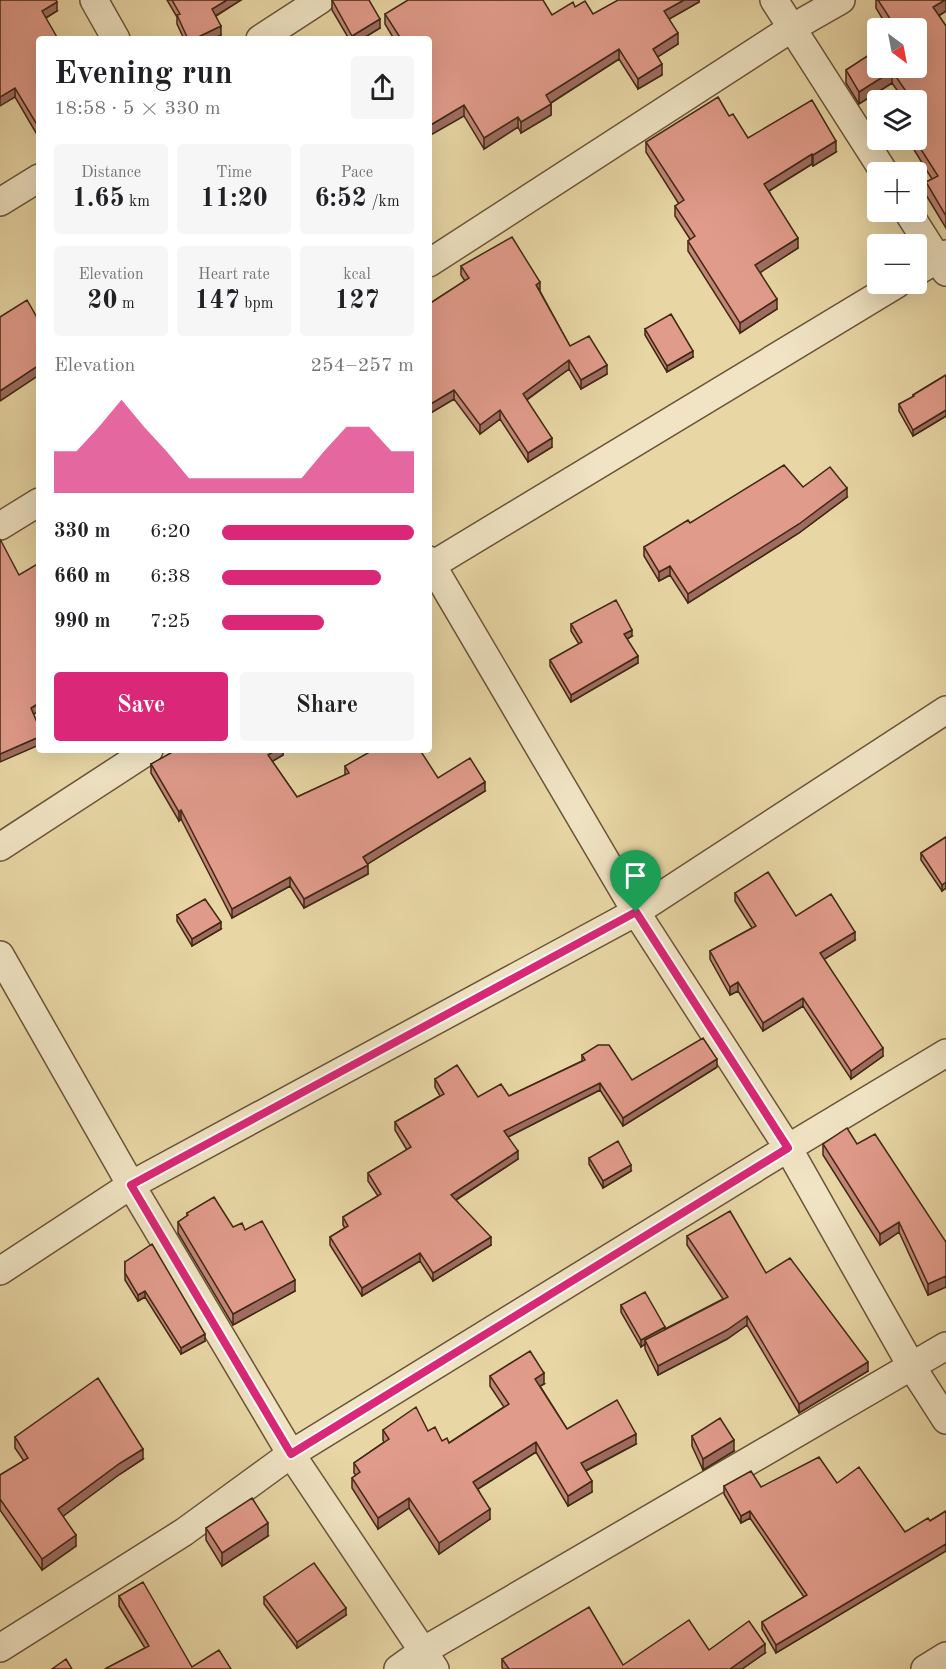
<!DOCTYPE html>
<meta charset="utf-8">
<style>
body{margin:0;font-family:"Old Standard TT",serif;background:#f6f6f6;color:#202124;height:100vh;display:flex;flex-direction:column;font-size:22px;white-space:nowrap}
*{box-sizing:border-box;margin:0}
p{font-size:20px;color:#757577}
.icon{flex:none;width:33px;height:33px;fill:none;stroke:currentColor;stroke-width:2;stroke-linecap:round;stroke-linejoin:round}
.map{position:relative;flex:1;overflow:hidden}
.drawer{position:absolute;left:36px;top:36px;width:396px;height:717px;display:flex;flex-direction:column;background:#fff;border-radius:6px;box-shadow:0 6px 24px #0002}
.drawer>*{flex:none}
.needle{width:39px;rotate:148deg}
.controls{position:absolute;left:867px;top:18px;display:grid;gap:12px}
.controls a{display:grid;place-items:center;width:60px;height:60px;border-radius:6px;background:#fff;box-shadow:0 6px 24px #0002;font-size:30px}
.pin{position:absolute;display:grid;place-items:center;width:51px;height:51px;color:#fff;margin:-62px -26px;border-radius:50% 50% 50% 0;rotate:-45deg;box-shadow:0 0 6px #0007}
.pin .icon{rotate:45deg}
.round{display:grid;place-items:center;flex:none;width:63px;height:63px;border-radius:6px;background:#f6f6f6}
.head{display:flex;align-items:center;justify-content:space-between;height:102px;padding:0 18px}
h1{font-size:33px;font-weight:600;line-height:45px}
.metrics{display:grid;grid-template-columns:repeat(3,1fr);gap:9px;height:102px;padding:6px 18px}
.metrics div{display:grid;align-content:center;border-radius:6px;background:#f6f6f6;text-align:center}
.metrics b{font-size:26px;font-weight:600}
.metrics small{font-size:16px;font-weight:400}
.metrics p{font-size:16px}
.chart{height:168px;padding:12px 18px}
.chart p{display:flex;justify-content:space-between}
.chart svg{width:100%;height:108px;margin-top:6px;fill:#db2777;opacity:.7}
.cta{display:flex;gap:12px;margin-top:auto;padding:12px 18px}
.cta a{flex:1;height:69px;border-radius:6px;background:#db2777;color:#fff;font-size:24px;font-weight:600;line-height:69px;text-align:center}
.cta a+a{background:#f6f6f6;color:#202124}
ul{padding:0 18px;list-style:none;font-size:20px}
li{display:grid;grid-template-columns:96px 72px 1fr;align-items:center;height:45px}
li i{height:15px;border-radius:8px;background:#db2777}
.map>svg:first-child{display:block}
</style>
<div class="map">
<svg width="946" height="1669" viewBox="0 0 946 1669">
<rect width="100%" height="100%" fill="#e8d6a5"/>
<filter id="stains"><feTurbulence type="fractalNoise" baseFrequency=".00333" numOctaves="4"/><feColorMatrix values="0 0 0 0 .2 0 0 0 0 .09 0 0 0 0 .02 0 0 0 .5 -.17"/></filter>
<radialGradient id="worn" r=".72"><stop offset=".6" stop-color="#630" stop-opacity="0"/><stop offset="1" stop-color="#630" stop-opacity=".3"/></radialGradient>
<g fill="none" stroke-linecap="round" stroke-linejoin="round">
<g stroke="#6a5438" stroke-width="30">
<path id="street" d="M94 0 116 39
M774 0 884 172
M260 39 320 0
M0 202 39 178
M908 212 946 272
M429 263 792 28 841 0
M916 272 946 254
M0 526 39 502
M429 560 636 912 788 1148 912 1367 946 1420
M429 567 897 284
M0 847 149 750
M0 955 131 1185 291 1454 435 1669
M0 1271 131 1185 636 912 946 710
M0 1648 184 1532 291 1454 788 1148 946 1053
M398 1669 423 1651 946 1346
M925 1669 946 1656"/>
</g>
<use href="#street" stroke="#f0e4c4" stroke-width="27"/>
</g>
<path fill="#c28578" stroke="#402913" stroke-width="1.5" d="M0 0 57 11 46 18 39 39V138L15 97Z
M167 0H241L216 16 221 35 213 39H184L177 24V17Z
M332 0 380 28 362 39H349L332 10Z
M699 0V2L669 19 678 44 657 57 662 75 638 89 619 59 551 103V115L521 133 518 127 484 149 464 116 429 39H394L385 24V14L552 15 575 7 593 14Z
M876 0H946V11L939 16 946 26V228L926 195V182L932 179 908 140H916L918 122 916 120V100H904L892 83 859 104 846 83V70L916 28H888L876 8Z
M729 116 748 138 836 152 813 166 812 164 769 191 798 248 760 272 777 309 740 333 688 251V241L690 239 675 216V206L679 204 646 152V142Z
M461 266 540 291 570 346 607 374 581 389 569 369 527 400 552 447 528 462 500 419 480 434 454 399 429 414V304L465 281 461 275Z
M645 329 693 357 667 372 645 335Z
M946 375V416L913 436 899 411V404L913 397V395Z
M803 487 847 497 799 533 688 603 670 575 659 581 644 556V547L690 523Z
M571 624 632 636 627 639 638 663 571 702 550 666V660L579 644 571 631Z
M283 750V755L272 761 297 797 345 775V766L438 778 485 791 367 864 368 874 304 908 290 886 232 918 181 819 179 821 151 773V764Z
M946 837V888L942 891 921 860V853Z
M735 893 855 940 824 959 883 1056 851 1079 803 1006 763 1031 738 991 730 995 710 959V951L752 928 735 901Z
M177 915 221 929 192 946 177 921Z
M582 1055 632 1080 717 1067 623 1126 600 1090 508 1137 518 1159 456 1200 491 1245 433 1281 420 1261 362 1296 330 1245V1237L345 1228 343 1225V1217L378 1196 368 1181V1173L407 1150 395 1130V1122L440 1096 435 1087V1079L478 1097 509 1096 582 1061Z
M823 1144H857L946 1242V1287L928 1295 899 1232 880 1245 823 1155Z
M589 1158 631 1171 603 1188 589 1164Z
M187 1213 233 1227 245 1230 295 1291 233 1325 178 1233V1222L187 1216Z
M687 1236 766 1273 868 1371 799 1413 747 1325 727 1339 658 1375 645 1349V1344L641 1347 621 1312V1305L665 1329 723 1299 687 1245Z
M125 1262 205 1341 181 1354 145 1297 138 1301 125 1280Z
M490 1376 544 1384 540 1386 567 1429 636 1444 586 1471 592 1492 568 1506 536 1452 478 1489 490 1519 439 1554 409 1508 378 1529 352 1488V1478L356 1475 354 1473V1463L384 1442 383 1440V1430L428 1431 442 1441 449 1443 504 1407 490 1386Z
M692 1436 734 1451 703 1470 692 1446Z
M15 1437 143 1459 120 1474 63 1516 76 1546 42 1570 0 1510V1475L24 1461 15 1448Z
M837 1483 905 1532 930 1521 946 1511V1551L776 1653 762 1629V1622L804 1597 750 1518 741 1523 724 1494V1486L761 1487Z
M206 1528 268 1536 222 1566 206 1540Z
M119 1596 192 1667 105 1669 145 1648 119 1606Z
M264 1597 346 1615 297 1648 264 1604Z
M709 1650 765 1653 742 1669H503L502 1667V1659L623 1665Z"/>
<path fill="#9e6c61" stroke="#402913" stroke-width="1.5" d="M227 0H241L212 18V9Z
M684 0H699V2L664 22V11Z
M945 0H946V11L933 19V7Z
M57 2V11L42 20V11Z
M380 19V28L362 39H352V36Z
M221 26V35L213 39H194Z
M678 33V44L653 60V49Z
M619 49V59L546 106V95Z
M662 64V75L638 89V79Z
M892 71V83L859 104V92Z
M15 88V97L0 106V97Z
M551 104V115L521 133V122Z
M464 105V116L429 136V126Z
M518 117V127L484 149V138Z
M836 141V152L813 166V155Z
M812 154V164L764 194V184Z
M798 238V248L755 276V265Z
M540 282V291L536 285Z
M777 299V309L740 333V323Z
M693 351V357L667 372V366Z
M569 360V369L523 402V394Z
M39 365V375L0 401V391Z
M607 365V374L581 389V380Z
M454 390V399L429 414V405Z
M500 410V419L480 434V425Z
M946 410V416L913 436V430Z
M552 438V447L528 462V453Z
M847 488V497L799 533 688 603V594Z
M670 566V575L659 581V572Z
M632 630V636L624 641V634Z
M638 656V663L571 702V695Z
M39 703V711L31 716V708Z
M39 737V745L0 762V754Z
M276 750H283V755L268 764V755Z
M485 782V791L363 867V857Z
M181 810V819L179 821V812Z
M368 865V874L304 908V899Z
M290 877V886L232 918V909Z
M946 882V888L942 891V885Z
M221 922V929L192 946V939Z
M855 932V940L820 962V953Z
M738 982V991L730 995V987Z
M803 998V1006L763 1031V1023Z
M883 1048V1056L851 1079V1071Z
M717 1059V1067L623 1126V1118Z
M600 1083V1090L504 1139V1131Z
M518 1151V1159L451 1203V1195Z
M631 1165V1171L603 1188V1181Z
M899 1222V1232L880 1245V1234Z
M491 1237V1245L433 1281V1273Z
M420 1253V1261L362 1296V1288Z
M946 1276V1287L928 1295V1284Z
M295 1280V1291L233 1325V1314Z
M145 1291V1297L138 1301V1295Z
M747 1316V1325L727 1339 658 1375V1366Z
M665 1327V1333L645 1340V1344L641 1347V1340Z
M205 1334V1341L181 1354V1348Z
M868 1362V1371L799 1413V1404Z
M544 1373V1384L535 1389V1379Z
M636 1434V1444L581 1473V1463Z
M734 1440V1451L703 1470V1459Z
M536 1442V1452L473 1492V1482Z
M143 1449V1459L120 1474 58 1520V1509L120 1463Z
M592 1481V1492L568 1506V1496Z
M409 1498V1508L378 1529V1518Z
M490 1509V1519L439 1554V1543Z
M750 1511V1518L741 1523V1516Z
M268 1523V1536L222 1566V1553Z
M76 1535V1546L42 1570V1559Z
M946 1544V1551L776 1653V1645Z
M346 1608V1615L297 1648V1642Z
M765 1644V1653L742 1669H730Z"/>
<path fill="#e19b8b" stroke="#402913" stroke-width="1.5" d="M0 0H56L57 2 42 11 58 39H39V128L15 88 0 97Z
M172 0H227L212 9 221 26 194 39H188L177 15 180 14Z
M332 0H369L380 19 352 36Z
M408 0H543L552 15 573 2 575 7 585 1 593 14 618 0H684L664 11 678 33 653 49 662 64 638 79 619 49 546 95 551 104 521 122 518 117 484 138 464 105 429 126V39H401L385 14Z
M878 0H945L933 7 946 26V216L926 182 938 176 915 140H916V122L923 118 916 108V100H912L892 71 859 92 846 70 878 49V68H916V28H896Z
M718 97 729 116 733 114 748 138 812 100 836 141 813 155 812 154 764 184 798 238 755 265 777 299 740 323 688 241 695 236 675 206 684 200 646 142Z
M512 237 540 282 536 285 570 346 589 336 607 365 581 380 569 360 523 394 552 438 528 453 500 410 480 425 454 390 429 405V304L469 278 461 266Z
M27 300 39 321V365L0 391V317Z
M671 314 693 351 667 366 645 329Z
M946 375V410L913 430 899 404 914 396 913 395Z
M784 465 803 487 830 467 847 488 799 524 688 594 670 566 659 572 644 547 688 520 690 523Z
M0 539 19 575 39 563V703L31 708 39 727V737L0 754Z
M616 600 632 630 624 634 638 656 571 695 550 660 582 642 571 624Z
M176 750H276L268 755 297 797 349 773 345 766 373 750H420L438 778 470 758 485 782 363 857 368 865 304 899 290 877 232 909 181 810 179 812 151 764Z
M946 837V882L942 885 921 853Z
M768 872 796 916 831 894 855 932 820 953 883 1048 851 1071 803 998 763 1023 738 982 730 987 710 951 756 926 735 893Z
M205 899 221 922 192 939 177 915Z
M703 1038 717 1059 623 1118 600 1083 504 1131 518 1151 451 1195 491 1237 433 1273 420 1253 362 1288 330 1237 348 1226 343 1217 381 1194 368 1173 411 1147 395 1122 444 1094 435 1079 457 1065 478 1097 501 1084 509 1096 585 1060 582 1055 598 1045H609L632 1080Z
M847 1128 857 1144 875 1134 946 1242V1276L928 1284 899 1222 880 1234 823 1144Z
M618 1141 631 1165 603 1181 589 1158Z
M214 1197 233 1227 242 1223 245 1230 262 1221 295 1280 233 1314 178 1222 188 1215 187 1213Z
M730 1211 766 1273 790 1258 868 1362 799 1404 747 1316 727 1330 658 1366 645 1340 728 1297 687 1236Z
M152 1244 205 1334 181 1348 145 1291 138 1295 125 1273V1262Z
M645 1292 665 1327 641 1340 621 1305Z
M530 1351 544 1373 535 1379 567 1429 617 1400 636 1434 581 1463 592 1481 568 1496 536 1442 473 1482 490 1509 439 1543 409 1498 378 1518 352 1478 360 1472 354 1463 389 1439 383 1430 416 1407 428 1431 435 1427 442 1441 447 1438 449 1443 509 1404 490 1376Z
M98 1378 143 1449 120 1463 58 1509 76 1535 42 1559 0 1499V1475L28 1458 15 1437Z
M720 1418 734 1440 703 1459 692 1436Z
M819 1457 837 1483 859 1467 905 1532 928 1518 930 1521 946 1511V1544L776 1645 762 1622 807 1595 750 1511 741 1516 724 1486 751 1471 761 1487Z
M252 1498 268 1523 222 1553 206 1528Z
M314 1563 346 1608 297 1642 264 1597Z
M143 1582 192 1667 219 1650 231 1669H105L149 1646 119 1596Z
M589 1607 623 1665 689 1620 709 1650 749 1621 765 1644 730 1669H509L502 1659Z
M66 1659 72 1669H52Z"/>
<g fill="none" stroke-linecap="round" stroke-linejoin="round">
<g stroke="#fff" stroke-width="12">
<path id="route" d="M636 912 788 1148 291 1454 131 1185Z"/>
</g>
<use href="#route" stroke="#db2777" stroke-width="8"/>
</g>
<rect width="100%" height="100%" filter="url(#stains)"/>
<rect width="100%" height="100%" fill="url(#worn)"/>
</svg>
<div class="controls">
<a><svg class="needle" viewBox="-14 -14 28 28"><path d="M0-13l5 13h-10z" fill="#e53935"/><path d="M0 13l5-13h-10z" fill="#757577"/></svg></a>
<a><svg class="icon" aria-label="layers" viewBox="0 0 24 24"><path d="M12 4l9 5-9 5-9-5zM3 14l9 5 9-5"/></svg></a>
<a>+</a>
<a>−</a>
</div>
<div class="pin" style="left:636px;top:912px;background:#1e9e55"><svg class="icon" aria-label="arrive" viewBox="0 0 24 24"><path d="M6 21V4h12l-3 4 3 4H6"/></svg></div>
<section class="drawer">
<div class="head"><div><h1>Evening run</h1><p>18:58 · 5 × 330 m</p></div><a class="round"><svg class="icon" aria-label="share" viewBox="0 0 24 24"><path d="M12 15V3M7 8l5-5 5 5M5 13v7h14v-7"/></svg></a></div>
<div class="metrics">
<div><p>Distance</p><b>1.65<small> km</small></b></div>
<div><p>Time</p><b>11:20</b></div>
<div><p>Pace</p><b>6:52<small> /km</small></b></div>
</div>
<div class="metrics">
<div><p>Elevation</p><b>20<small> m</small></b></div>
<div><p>Heart rate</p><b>147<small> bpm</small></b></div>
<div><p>kcal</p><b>127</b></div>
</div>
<div class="chart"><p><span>Elevation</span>254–257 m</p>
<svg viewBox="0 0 160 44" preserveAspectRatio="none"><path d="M0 44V27L10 27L20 17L30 6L40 17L50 27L60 38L70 38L80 38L90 38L100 38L110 38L120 27L130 17L140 17L150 27L160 27V44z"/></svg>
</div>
<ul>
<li><b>330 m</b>6:20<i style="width:100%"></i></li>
<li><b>660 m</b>6:38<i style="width:83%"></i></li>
<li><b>990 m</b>7:25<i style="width:53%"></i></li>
</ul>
<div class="cta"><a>Save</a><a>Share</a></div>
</section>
</div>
